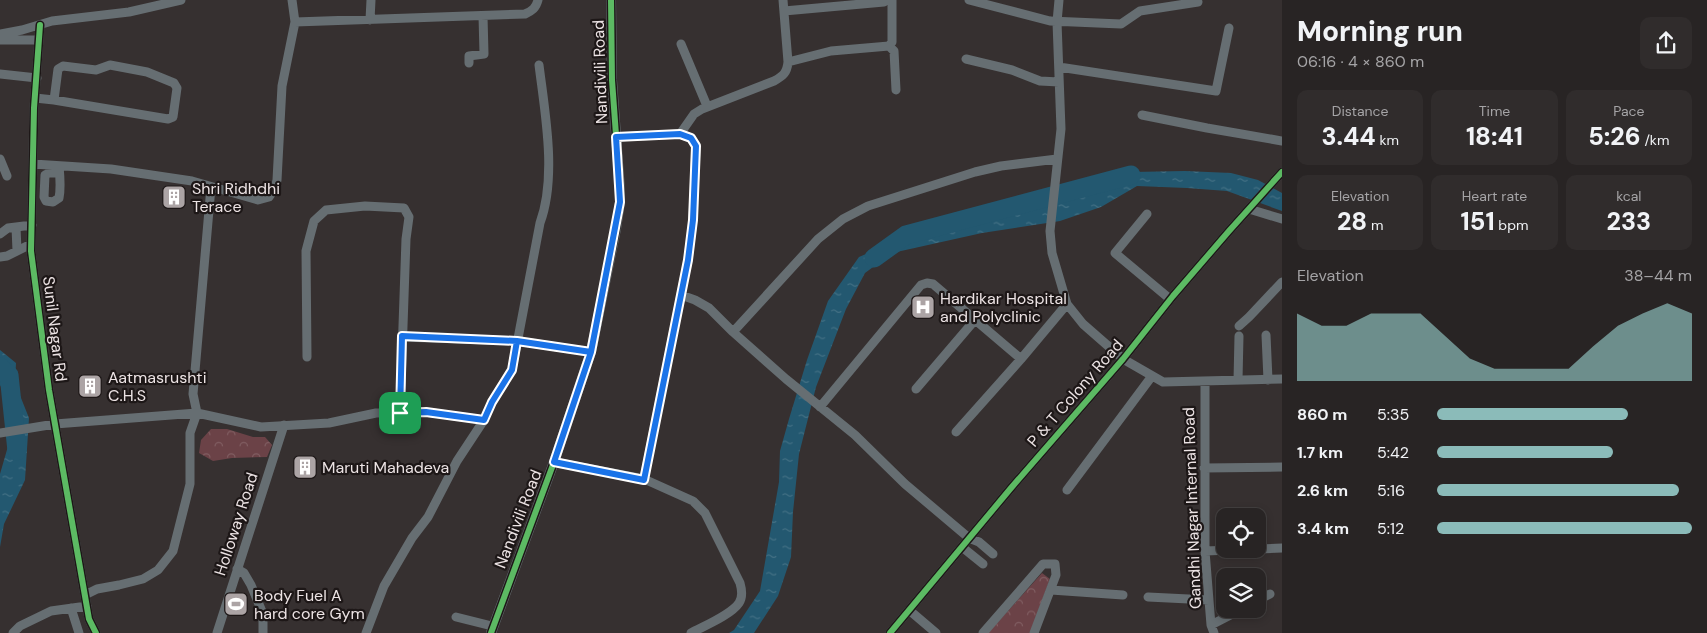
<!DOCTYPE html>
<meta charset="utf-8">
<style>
body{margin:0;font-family:"DM Sans",sans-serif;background:#302c2c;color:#f1f3f6;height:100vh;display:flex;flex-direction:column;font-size:19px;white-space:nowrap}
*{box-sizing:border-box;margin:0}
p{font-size:16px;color:#a5a4a6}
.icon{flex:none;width:28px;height:28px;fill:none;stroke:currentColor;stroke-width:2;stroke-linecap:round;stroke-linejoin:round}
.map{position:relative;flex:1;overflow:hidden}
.drawer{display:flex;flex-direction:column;background:#282424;width:425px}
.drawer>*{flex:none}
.tools{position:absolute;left:1216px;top:508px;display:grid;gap:10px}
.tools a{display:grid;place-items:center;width:50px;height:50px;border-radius:10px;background:#282424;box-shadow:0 2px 8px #0003,0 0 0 1px #444141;font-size:25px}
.pin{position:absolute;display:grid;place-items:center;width:42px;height:42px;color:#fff;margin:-21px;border-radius:10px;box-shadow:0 2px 8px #0006}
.round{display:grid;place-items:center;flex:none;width:52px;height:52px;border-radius:10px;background:#302c2c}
.overview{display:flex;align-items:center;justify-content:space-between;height:85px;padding:0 15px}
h1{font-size:28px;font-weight:800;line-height:38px}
.metrics{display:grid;grid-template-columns:repeat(3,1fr);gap:8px;height:85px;padding:5px 15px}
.metrics div{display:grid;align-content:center;border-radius:10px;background:#302c2c;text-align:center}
.metrics b{font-size:25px;font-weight:800}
.metrics small{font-size:14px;font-weight:400}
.metrics p{font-size:14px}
.chart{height:140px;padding:10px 15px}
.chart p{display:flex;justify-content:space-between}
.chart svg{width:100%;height:90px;margin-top:5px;fill:#8bbbb9;opacity:.7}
ul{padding:0 15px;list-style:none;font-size:16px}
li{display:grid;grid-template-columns:80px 60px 1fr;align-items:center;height:38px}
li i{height:12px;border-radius:6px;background:#8bbbb9}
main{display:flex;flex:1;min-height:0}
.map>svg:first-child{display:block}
</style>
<main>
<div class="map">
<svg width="1282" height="633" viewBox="0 0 1282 633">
<defs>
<pattern id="forest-crowns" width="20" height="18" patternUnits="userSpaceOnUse" patternTransform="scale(1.25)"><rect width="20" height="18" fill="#6b4247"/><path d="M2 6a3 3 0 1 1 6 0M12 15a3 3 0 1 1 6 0" fill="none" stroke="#805d61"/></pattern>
<pattern id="water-ripples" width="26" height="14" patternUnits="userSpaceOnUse" patternTransform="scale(1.25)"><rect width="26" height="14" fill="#235870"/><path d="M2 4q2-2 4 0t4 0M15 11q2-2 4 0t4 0" fill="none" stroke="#437084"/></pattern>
</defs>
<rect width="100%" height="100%" fill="#363030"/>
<path fill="url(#forest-crowns)" d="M211 429H227L253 437H265L272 445 267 457 232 458 213 461 199 453 201 440Z
M1042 573 1050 579 1030 633H988Z"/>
<path fill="url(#water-ripples)" d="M1185 171 1231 173 1258 180 1282 193V211L1227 191 1187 188 1137 186 1101 207 1060 221 982 233 892 253 865 273 846 309 816 387 799 454 793 512 791 557 778 596 754 633H729L734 630 760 591 779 482 780 451 789 419 807 360 828 301 859 257 887 245 1017 210 1038 208 1132 172Z
M0 350 16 363 15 383 29 418 25 480 4 524 0 547V474L15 422 7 397 0 385Z"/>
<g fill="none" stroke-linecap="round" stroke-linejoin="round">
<path stroke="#235870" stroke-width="19" d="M874 258 906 235 1131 175
M0 367 9 375 17 451"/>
<path stroke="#666e72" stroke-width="9" d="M969 0 1050 21 1121 24 1140 11 1198 2 1197 0
M1059 0 1057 22 1061 129 1050 231 1052 253 1067 304 1083 324 1123 359 1163 382 1282 379
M784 11 884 2
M370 20 371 0
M295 22 525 14C532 11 536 8 538 0
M40 25 34 108 31 251 49 390 89 619 96 633
M0 34 22 30 52 21 129 12 181 0
M0 40H39
M681 44 707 106
M889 46 892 42V0
M966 59 1012 70 1040 81 1059 82
M788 62 831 51 889 46 894 51 896 90
M469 63V56L484 54 483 16
M1059 67 1216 91 1229 28
M0 74 37 78
M35 98 54 100 168 119 173 117 177 88 174 83 147 72 110 65 96 70 63 66 58 69 54 100
M1142 115 1207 128 1282 141
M680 134 694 114 702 109 774 81C783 76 787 73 788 62L783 0
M617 137 680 134 691 138 696 146 693 220 688 260 644 479
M0 159 7 176
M33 164 111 169 192 181 258 200 269 197 275 188 277 180 282 86 295 22 292 0
M59 166C60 176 61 188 59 198L53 202 46 201 44 197 45 175 49 173H59
M1249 209 1282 219
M1147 214 1115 253 1170 299
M16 227 17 251
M0 234 8 228 32 225
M0 257 7 256 31 244
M681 295 695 300 709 308 733 332 786 379 855 435 905 484 969 538 979 542 993 554
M1239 326 1249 317 1282 282
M733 332 818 239 843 219 868 206 975 172 1001 166 1057 159
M1266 335 1268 380
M402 337 517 341 591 352
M307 357 306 251 314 221 326 210 365 206 404 208 409 217 406 239 400 413
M1238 380 1239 336
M1205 381V551L1211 625 1214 633
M916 389 974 321
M820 407 921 285 927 283 933 284 1021 359 1067 304
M956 432 1021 359
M0 433 55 424 197 413 193 394 211 187
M554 462 644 479 693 501 705 513 740 583C742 590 743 597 739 603 731 615 704 626 691 633
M1204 468 1282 467
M1067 490 1152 376
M962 547 983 564
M1205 551 1282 548
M237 569 244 573 251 585 263 614V633
M1051 590 1123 595
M85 595 97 589 119 585 143 579 158 570 173 551 190 484V433L197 413 261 427 329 423 376 413 426 412 484 420
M1148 597 1209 600
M1258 600 1270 594
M71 608 79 633
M909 610 936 633
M456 617 492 626
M1211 625 1242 609
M13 633 20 626 51 611 87 606
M217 633 284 425
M366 633 384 586 412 538 428 517 457 461 484 420 492 402 512 370 540 223C557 177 545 113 539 65
M890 633 1011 488 1123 359 1173 296 1229 231 1282 172
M983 633 1043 564H1055L1056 575 1034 633"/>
<path stroke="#666e72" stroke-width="10" d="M491 633 554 462 591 352 616 229 620 202V190L612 80 611 0"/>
<g stroke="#1d1717" stroke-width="9">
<path id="cycleway" d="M40 25 34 108 31 251 49 390 89 619 96 633
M491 633 554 462 591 352 616 229 620 202V190L612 80 611 0
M890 633 1011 488 1123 359 1173 296 1229 231 1282 172"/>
</g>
<use href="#cycleway" stroke="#5cba63" stroke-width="6"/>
</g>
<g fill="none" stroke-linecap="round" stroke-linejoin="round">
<g stroke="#fff" stroke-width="10">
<path id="route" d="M400 413 426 412 484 420 492 402 512 370 517 341 591 352 554 462 644 480 688 260 693 220 696 146 691 138 680 134 616 137 620 202 591 352 517 341 402 336 400 413"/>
</g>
<use href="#route" stroke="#1a73e8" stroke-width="6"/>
</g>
<defs>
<g id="building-square" transform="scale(1.25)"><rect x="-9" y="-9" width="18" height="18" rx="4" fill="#aca4a5" stroke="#1d1717"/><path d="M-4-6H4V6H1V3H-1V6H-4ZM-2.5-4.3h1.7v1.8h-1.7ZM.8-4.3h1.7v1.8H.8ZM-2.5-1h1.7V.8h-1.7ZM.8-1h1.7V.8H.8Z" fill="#fff"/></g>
<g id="hospital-square" transform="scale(1.25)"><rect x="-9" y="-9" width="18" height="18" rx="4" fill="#aca4a5" stroke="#1d1717"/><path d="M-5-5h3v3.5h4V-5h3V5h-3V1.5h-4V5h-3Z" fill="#fff"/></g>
<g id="stadium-square" transform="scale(1.25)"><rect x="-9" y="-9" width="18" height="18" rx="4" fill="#aca4a5" stroke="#1d1717"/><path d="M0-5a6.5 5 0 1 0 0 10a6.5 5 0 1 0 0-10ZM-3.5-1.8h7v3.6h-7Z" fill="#fff"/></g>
</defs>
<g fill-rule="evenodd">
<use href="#building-square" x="174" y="197"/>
<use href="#hospital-square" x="923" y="307"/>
<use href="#building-square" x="90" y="386"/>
<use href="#building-square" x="305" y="467"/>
<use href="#stadium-square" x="236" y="604"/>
</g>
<g text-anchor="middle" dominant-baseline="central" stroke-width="4.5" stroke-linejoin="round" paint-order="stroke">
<g font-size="16" fill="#ece3e4" stroke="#1d1717">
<text transform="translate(600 72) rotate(-92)">Nandivili Road</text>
<text transform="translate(55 329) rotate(83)">Sunil Nagar Rd</text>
<text transform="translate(1075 393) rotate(-49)">P &amp; T Colony Road</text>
<text transform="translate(1192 508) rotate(-92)">Gandhi Nagar Internal Road</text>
<text transform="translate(518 519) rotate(-69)">Nandivili Road</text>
<text transform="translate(236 524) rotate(-72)">Holloway Road</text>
</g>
<g font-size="16" fill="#ece3e4" stroke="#1d1717" text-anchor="start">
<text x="192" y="188">Shri Ridhdhi<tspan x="192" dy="18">Terace</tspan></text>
<text x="940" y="298">Hardikar Hospital<tspan x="940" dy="18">and Polyclinic</tspan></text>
<text x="108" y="377">Aatmasrushti<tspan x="108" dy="18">C.H.S</tspan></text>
<text x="322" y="467">Maruti Mahadeva</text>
<text x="254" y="595">Body Fuel A<tspan x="254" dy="18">hard core Gym</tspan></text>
</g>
</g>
</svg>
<div class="tools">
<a><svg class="icon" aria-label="locate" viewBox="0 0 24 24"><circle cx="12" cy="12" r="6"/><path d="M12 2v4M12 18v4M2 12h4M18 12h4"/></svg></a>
<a><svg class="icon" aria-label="layers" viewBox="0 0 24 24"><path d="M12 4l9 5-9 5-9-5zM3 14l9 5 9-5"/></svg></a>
</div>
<div class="pin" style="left:400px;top:413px;background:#1e9e55"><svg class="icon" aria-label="arrive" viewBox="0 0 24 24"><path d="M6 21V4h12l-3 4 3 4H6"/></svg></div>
</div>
<section class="drawer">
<div class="overview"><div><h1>Morning run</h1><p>06:16 · 4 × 860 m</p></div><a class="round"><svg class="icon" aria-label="share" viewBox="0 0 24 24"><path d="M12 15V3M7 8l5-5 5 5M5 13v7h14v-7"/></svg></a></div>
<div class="metrics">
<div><p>Distance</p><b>3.44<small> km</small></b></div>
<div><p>Time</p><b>18:41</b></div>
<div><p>Pace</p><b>5:26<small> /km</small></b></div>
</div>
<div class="metrics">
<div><p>Elevation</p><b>28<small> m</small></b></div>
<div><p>Heart rate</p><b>151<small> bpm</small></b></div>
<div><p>kcal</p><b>233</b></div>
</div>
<div class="chart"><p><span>Elevation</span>38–44 m</p>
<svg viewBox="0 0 160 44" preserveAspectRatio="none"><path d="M0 44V11L10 17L20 17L30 11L40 11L50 11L60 22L70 33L80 38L90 38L100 38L110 38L120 27L130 17L140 11L150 6L160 11V44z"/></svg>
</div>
<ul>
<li><b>860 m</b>5:35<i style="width:75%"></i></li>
<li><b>1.7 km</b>5:42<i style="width:69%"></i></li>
<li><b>2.6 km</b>5:16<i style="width:95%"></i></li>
<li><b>3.4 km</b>5:12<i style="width:100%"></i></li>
</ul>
</section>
</main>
